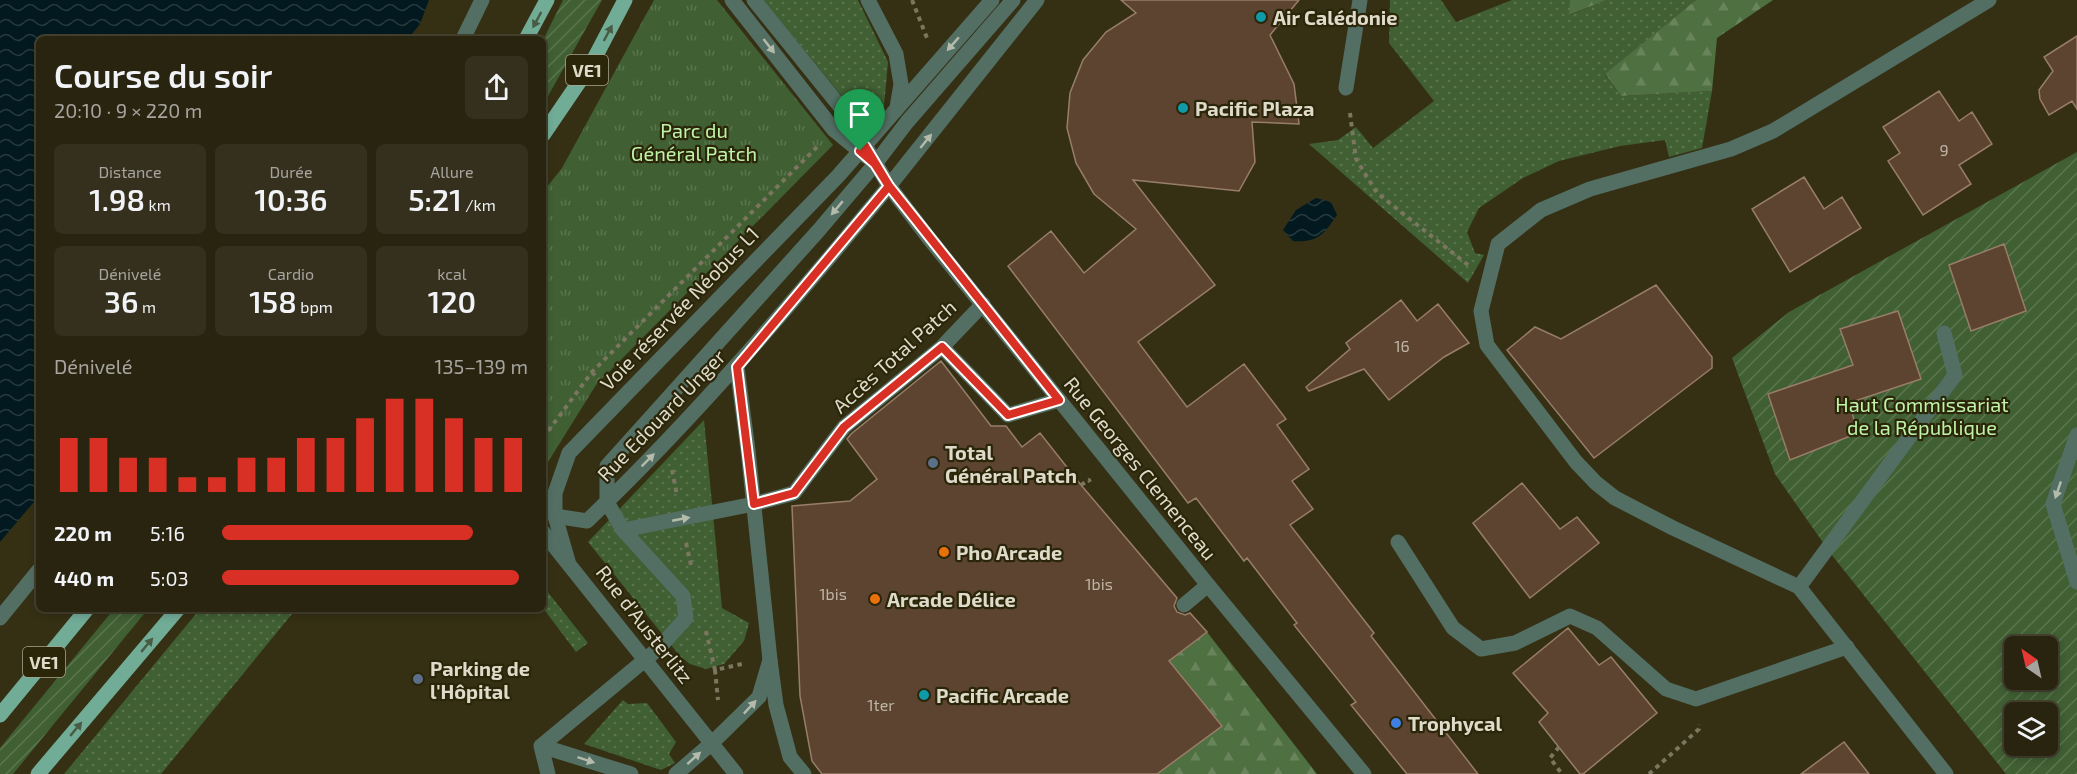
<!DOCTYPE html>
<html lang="fr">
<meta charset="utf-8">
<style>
body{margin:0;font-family:"Exo 2",sans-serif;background:#34301d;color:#f1f3f6;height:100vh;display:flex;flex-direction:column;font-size:22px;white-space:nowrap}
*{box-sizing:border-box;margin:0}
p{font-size:20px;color:#a5a49e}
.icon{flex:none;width:33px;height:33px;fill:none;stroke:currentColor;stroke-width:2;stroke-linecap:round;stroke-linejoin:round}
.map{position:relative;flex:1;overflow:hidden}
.details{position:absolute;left:36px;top:36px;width:510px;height:576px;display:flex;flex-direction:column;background:#28240f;border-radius:9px;box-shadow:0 3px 9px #0003,0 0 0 2px #44412f}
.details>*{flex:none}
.needle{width:39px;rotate:326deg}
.controls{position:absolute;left:2004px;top:636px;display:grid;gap:12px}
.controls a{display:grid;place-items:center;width:54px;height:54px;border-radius:9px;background:#28240f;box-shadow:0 3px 9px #0003,0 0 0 2px #44412f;font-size:30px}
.pin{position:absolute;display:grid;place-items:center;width:51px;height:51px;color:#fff;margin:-62px -26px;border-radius:50% 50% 50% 0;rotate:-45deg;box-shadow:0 0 6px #0007}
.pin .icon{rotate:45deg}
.round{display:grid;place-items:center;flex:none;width:63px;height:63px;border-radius:9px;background:#34301d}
.summary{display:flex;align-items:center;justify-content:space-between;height:102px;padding:0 18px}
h1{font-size:33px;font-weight:600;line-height:45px}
.figures{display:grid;grid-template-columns:repeat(3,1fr);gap:9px;height:102px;padding:6px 18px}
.figures div{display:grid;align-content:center;border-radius:9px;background:#34301d;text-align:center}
.figures b{font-size:30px;font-weight:600}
.figures small{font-size:16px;font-weight:400}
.figures p{font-size:16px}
.chart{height:168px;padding:12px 18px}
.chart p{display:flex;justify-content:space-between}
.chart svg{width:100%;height:108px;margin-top:6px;stroke:#d93025;stroke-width:6}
ul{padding:0 18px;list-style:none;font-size:20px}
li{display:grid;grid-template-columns:96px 72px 1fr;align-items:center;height:45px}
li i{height:15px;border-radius:8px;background:#d93025}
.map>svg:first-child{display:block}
</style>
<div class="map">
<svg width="2077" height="774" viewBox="0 0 2077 774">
<defs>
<pattern id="grass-dots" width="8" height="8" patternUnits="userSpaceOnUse" patternTransform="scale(1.5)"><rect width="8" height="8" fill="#405f33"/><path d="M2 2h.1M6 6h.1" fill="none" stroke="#5b754f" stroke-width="1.8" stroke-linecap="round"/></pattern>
<pattern id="forest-firs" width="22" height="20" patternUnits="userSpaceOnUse" patternTransform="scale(1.5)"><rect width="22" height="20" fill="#4f7040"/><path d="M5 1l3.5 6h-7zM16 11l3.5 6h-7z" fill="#68845a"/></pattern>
<pattern id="park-tufts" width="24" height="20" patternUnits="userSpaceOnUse" patternTransform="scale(1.5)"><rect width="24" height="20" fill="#405f33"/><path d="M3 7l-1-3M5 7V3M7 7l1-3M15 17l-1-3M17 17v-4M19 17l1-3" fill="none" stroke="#5b754f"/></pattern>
<pattern id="garden-furrows" width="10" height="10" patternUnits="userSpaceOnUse" patternTransform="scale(1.5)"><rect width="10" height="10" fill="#405f33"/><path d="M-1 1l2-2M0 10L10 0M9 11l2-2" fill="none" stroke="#5b754f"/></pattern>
<pattern id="water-waves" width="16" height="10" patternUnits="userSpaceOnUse" patternTransform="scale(1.5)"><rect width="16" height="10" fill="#021920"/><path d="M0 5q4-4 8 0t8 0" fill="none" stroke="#263a3f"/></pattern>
</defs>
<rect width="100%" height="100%" fill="#353014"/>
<path fill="url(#grass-dots)" d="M763 0H858L888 62 883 117H859Z
M1390 0H1441L1456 22 1512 0H1570V15L1607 0H1696L1605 75 1621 96 1712 91 1702 148 1669 157 1665 140 1620 146 1559 161 1523 178 1479 208 1467 232 1475 253 1484 255 1468 283 1309 144 1338 140 1356 127 1373 148 1434 101 1389 43Z
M704 420 722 608 749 623 744 641 724 664 706 669 690 664 680 656 588 542Z
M543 586 588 643 576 652 543 608Z
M200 609H296L161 774H64Z
M623 700 628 704 647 703 676 742 669 754 675 763 661 770 584 744Z"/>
<path fill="url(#forest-firs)" d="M1570 0H1607L1569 15Z
M1696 0H1773L1717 38 1712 91 1621 96 1605 74Z
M1207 632 1317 774H1023Z"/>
<path fill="url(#park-tufts)" d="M654 0H717L833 145 596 385 543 470V192L562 168Z"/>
<path fill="url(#garden-furrows)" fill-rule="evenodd" d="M563 0H602L543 105V40Z
M2077 152V774H2006L1831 554 1775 474 1732 358 1789 312ZM2014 646H2048V680H2014ZM2014 712H2048V746H2014Z
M114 609H148L13 774H0V748Z"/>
<path fill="url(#water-waves)" d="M0 0H429L420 24 408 39H39V496L0 542Z
M1316 198 1331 202 1337 215C1324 234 1318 243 1293 241L1283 230 1296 210Z"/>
<path fill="#5c4431" stroke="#987d69" stroke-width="1.5" d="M1121 0H1299L1270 35 1294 84 1299 124 1252 122 1255 162 1239 191 1133 180 1215 285 1138 342 1187 407 1244 364 1286 419 1277 425 1309 469 1292 481 1313 509 1290 525 1374 633 1371 636 1478 774H1407L1351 705 1356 702 1294 625 1297 623 1247 558 1244 561 1196 498 1188 503 1008 266 1051 231 1084 273 1136 229 1094 194 1076 163 1067 128 1070 93 1083 60 1106 32 1136 13Z
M2077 36V109L2072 101 2049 115 2040 99 2039 90 2053 71 2044 57Z
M1939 91 1959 121 1972 112 1992 144 1959 165 1971 184 1923 215 1888 161 1900 153 1883 127Z
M1804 177 1824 209 1842 197 1861 228 1790 272 1752 209Z
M2004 244 2026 311 1971 331 1949 265Z
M1656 285 1712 357V368L1594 458 1507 350 1535 327 1561 339Z
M1401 300 1417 321 1438 304 1469 343 1444 357 1389 400 1364 369 1309 391 1306 387 1350 349 1346 343Z
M1898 311 1921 379 1849 403 1858 433 1790 460 1768 394 1853 365 1840 329Z
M941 361 991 426H1006L1022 447 1040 433 1081 485 1177 598 1174 606 1177 612 1185 615 1190 613 1207 632 1169 661 1222 726 1157 774H822L812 761 800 696 792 506 850 501 877 479 847 439 851 434Z
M1522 483 1560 529 1577 517 1599 543 1530 598 1473 523Z
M1568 628 1599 665 1611 657 1657 713 1583 774H1580L1539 722 1548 713 1513 673Z
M1844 742 1869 774H1801Z"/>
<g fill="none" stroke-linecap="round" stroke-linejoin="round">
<path stroke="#7a765f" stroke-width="4" stroke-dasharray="4.5 4.5" stroke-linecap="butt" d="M912 0 927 38
M1350 113 1356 159 1377 193 1468 265
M592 372 602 383
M543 438 592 372 817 147
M672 470 677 495
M1081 485 1089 480 1090 482
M686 543 691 565
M706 631 715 670 742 664
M715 670 718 700
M1559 747 1550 758 1562 774
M1649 774 1699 729V724"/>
<path stroke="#536f64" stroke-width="15" d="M868 0 896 54 901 84 897 108
M463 39 482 0
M942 347 1008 415 1059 400
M2077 435 2053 504 2077 582
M754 504 794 493 844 427 942 347 983 304
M1398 542 1453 628 1481 649 1515 643 1570 616 1597 628 1666 689 1696 699 1847 647
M568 561 555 516V493L569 453 838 176 992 0
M1799 587 1955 375 1944 333
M1184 605 1208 585
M0 618 39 570
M770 660 776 705 790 757 804 774
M541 746 631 774
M548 774 541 746 599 698
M676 774 712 743"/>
<path stroke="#536f64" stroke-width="15" d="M1346 88 1360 0
M543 503 555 516 587 521C696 417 793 302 889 186
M623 530 754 504
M543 532 736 774
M599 698 658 649 686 618 683 596 623 530 607 502V466L819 230 875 164
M712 743 759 697 770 660 748 450 737 367
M1946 774 1799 587 1673 528 1615 498 1596 483 1576 462 1487 345 1481 311 1498 244 1541 210 1590 189 1731 149 1773 131 1989 0"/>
<path stroke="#536f64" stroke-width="15" d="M732 0 834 130 867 157
M754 0 847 115 889 186 928 237 1208 585 1364 774
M875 164 907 122 1013 0
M889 186 1037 0"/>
<path stroke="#71ac97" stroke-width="15" d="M526 39 547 0
M543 135 592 63 625 0
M0 715 87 609
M38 774 178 609"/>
</g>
<defs><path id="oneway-solid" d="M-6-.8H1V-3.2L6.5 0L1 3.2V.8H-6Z" transform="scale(1.5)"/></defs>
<g fill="#475c42">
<use href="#oneway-solid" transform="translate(537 20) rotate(118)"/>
<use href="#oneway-solid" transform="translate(608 33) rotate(-62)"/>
<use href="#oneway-solid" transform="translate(147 645) rotate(-50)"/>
<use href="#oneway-solid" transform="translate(76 729) rotate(-50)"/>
</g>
<g fill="#b4bbab">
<use href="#oneway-solid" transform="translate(953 44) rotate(131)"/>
<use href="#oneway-solid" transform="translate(769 46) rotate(52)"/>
<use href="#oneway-solid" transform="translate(926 141) rotate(-51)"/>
<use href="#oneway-solid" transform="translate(837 208) rotate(130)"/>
<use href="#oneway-solid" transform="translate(648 460) rotate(-45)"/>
<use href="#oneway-solid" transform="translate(2058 490) rotate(109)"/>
<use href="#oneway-solid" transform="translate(681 519) rotate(-11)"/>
<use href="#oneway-solid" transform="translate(750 707) rotate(-47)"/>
<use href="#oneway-solid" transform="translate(694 758) rotate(-42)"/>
<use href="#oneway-solid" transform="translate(586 760) rotate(18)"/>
</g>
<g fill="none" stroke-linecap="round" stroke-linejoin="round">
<g stroke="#fff" stroke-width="12">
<path id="route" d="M860 151 875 164 889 186 737 367 754 504 794 493 844 427 942 347 1008 415 1059 400 889 186 865 146 860 151"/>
</g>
<use href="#route" stroke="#d93025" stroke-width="8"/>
</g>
<g fill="#0f9aa8" stroke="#2b2609" stroke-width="2">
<circle cx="1261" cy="17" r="6"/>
<circle cx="1183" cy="108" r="6"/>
<circle cx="924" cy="695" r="6"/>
</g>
<g fill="#5c6f8a" stroke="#2b2609" stroke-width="2">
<circle cx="933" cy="463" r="6"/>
<circle cx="418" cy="679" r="6"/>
</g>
<g fill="#e8710a" stroke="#2b2609" stroke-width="2">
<circle cx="944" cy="552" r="6"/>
<circle cx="875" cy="599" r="6"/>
</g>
<circle fill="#3f7fe0" stroke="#2b2609" stroke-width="2" cx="1396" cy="723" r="6"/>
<g text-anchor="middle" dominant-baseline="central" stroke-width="4.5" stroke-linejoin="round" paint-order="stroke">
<g font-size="16" fill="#beb5a4">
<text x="1944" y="149">9</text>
<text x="1402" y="345">16</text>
<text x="1099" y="583">1bis</text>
<text x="833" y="593">1bis</text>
<text x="881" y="704">1ter</text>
</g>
<g fill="#2b2609" stroke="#a8a590" stroke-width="1.5">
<rect x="566" y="55" width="42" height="30" rx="4.5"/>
<rect x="23" y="647" width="42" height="30" rx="4.5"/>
</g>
<g font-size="18" font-weight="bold" fill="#dedbca">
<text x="587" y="70">VE1</text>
<text x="44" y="662">VE1</text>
</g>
<g font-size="20" font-weight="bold" fill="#dedbca" stroke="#2b2609" text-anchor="start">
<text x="1273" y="17">Air Calédonie</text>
<text x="1195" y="108">Pacific Plaza</text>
<text x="945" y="452">Total<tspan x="945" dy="23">Général Patch</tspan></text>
<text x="956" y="552">Pho Arcade</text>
<text x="887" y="599">Arcade Délice</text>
<text x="430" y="668">Parking de<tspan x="430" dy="23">l'Hôpital</tspan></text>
<text x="936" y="695">Pacific Arcade</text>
<text x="1408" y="723">Trophycal</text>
</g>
<g font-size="20" fill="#bef3a8" stroke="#2b2609">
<text x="694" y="130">Parc du<tspan x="694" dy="23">Général Patch</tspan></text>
<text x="1922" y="404">Haut Commissariat<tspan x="1922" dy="23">de la République</tspan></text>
</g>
<g font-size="20" fill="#dedbca" stroke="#2b2609">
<text transform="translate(679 308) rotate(-46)">Voie réservée Néobus L1</text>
<text transform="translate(894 356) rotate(-42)">Accès Total Patch</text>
<text transform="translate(661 415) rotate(-46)">Rue Edouard Unger</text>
<text transform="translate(1141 468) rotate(51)">Rue Georges Clemenceau</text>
<text transform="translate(645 624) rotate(52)">Rue d'Austerlitz</text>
</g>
</g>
</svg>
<div class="controls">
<a><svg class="needle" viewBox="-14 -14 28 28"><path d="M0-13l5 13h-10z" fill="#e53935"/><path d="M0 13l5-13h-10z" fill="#a5a49e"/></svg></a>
<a><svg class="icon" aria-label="layers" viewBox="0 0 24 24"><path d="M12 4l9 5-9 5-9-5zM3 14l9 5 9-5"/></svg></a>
</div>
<div class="pin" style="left:860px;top:151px;background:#1e9e55"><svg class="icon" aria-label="arrive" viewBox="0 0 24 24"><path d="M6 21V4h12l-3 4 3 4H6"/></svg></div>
<section class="details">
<div class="summary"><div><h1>Course du soir</h1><p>20:10 · 9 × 220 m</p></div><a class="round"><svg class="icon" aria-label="share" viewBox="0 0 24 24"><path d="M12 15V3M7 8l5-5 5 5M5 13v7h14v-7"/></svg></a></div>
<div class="figures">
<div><p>Distance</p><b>1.98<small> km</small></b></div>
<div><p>Durée</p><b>10:36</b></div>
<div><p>Allure</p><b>5:21<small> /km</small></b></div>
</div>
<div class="figures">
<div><p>Dénivelé</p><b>36<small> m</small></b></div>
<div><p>Cardio</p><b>158<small> bpm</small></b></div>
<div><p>kcal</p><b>120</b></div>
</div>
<div class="chart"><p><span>Dénivelé</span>135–139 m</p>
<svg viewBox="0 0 160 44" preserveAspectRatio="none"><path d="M5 44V22M15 44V22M25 44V30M35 44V30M45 44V38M55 44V38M65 44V30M75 44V30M85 44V22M95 44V22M105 44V14M115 44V6M125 44V6M135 44V14M145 44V22M155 44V22"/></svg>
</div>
<ul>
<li><b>220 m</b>5:16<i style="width:82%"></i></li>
<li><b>440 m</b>5:03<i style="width:97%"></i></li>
</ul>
</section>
</div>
